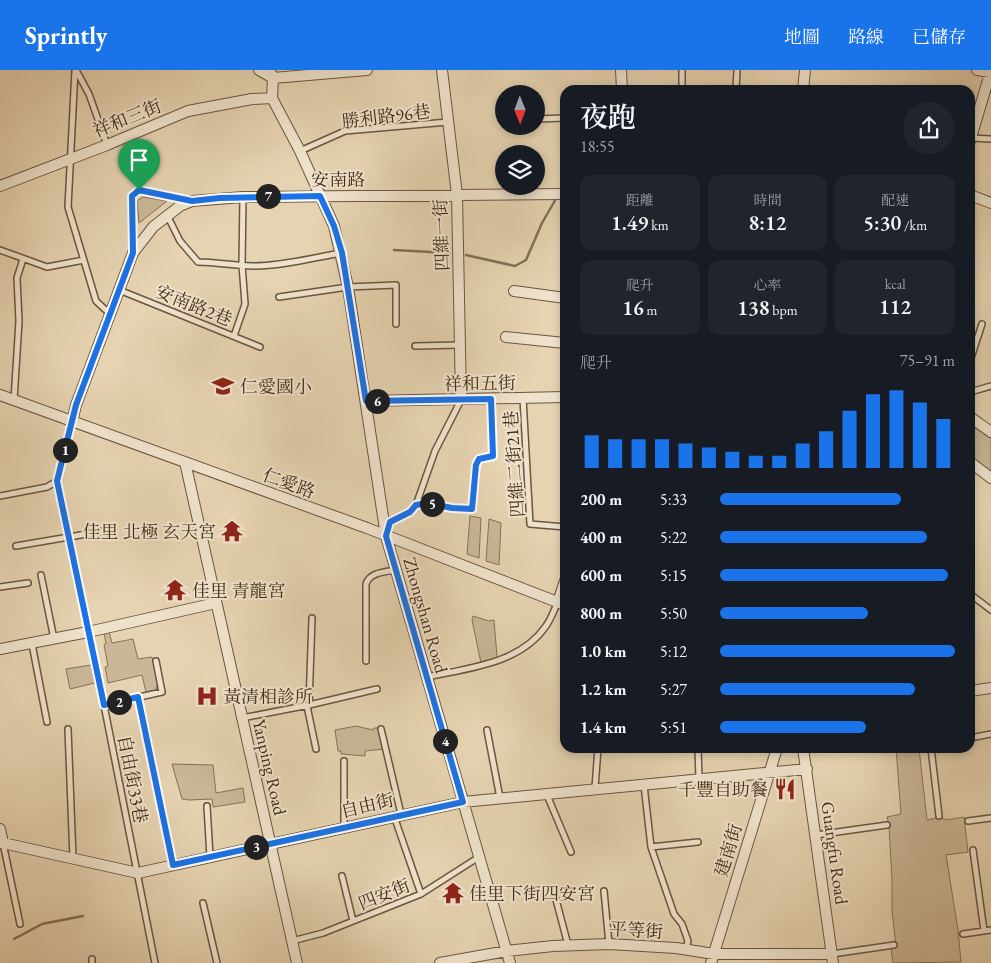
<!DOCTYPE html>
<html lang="zh-TW">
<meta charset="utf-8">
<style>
body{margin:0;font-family:"EB Garamond","Noto Serif TC",serif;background:#20242c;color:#f1f3f6;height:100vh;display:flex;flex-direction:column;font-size:19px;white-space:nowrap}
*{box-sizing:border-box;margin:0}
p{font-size:16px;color:#9ea1a6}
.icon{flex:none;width:28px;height:28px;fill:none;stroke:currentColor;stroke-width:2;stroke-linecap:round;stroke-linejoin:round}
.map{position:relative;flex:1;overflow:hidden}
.side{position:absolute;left:560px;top:15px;width:415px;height:668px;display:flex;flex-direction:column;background:#171b24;border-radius:15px;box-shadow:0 2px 8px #0003}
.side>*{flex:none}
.needle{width:32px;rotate:179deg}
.tools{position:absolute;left:495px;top:15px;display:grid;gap:10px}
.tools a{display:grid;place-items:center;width:50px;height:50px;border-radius:50%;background:#171b24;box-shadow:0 2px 8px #0003;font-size:25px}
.pin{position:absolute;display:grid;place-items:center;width:42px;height:42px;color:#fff;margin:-51px -21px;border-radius:50% 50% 50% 0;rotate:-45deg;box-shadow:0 0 5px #0007}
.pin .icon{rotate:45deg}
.km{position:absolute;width:25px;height:25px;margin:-12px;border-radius:50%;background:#222;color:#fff;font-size:14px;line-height:25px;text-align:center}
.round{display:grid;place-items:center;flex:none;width:52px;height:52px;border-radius:26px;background:#20242c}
.summary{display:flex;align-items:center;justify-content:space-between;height:85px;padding:0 20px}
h1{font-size:28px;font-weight:600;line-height:38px}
.stats{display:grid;grid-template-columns:repeat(3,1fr);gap:8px;height:85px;padding:5px 20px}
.stats div{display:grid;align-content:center;border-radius:12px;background:#20242c;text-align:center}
.stats b{font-size:21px;font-weight:600}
.stats small{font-size:14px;font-weight:400}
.stats p{font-size:14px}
.chart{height:140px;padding:10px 20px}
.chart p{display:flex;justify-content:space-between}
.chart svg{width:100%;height:90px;margin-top:5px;stroke:#1a73e8;stroke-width:6}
ul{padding:0 20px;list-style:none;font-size:16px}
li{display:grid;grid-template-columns:80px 60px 1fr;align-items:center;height:38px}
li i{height:12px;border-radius:6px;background:#1a73e8}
header{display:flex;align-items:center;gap:30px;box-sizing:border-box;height:70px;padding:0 25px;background:#1a73e8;color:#fff}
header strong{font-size:24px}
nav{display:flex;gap:28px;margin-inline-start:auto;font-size:18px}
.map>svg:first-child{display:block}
</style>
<header>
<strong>Sprintly</strong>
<nav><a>地圖</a><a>路線</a><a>已儲存</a></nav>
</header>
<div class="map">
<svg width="991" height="893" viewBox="0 0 991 893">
<rect width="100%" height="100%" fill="#e6d3b1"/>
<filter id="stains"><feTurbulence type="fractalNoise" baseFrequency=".004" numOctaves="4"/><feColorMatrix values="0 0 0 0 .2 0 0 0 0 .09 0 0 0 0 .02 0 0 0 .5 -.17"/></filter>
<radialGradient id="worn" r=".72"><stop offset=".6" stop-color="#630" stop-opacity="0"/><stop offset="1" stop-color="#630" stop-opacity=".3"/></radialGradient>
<path fill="#cab797" stroke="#867257" d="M143 127 167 131 139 153 137 131Z
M970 351 991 364V405L970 389Z
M470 446 481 448 479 488 467 484Z
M489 449 501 453 499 495 486 491Z
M473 546 489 551 494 550 497 587 481 593 472 550Z
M109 562 112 573 133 569 138 589 152 587 158 612 156 620 146 622 142 605 108 613 105 597 108 596 104 575 106 574 104 563Z
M91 595 95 613 70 619 66 599Z
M356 656 373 660 374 658H379L384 679 365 681V686L341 684V681H338L335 660Z
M896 678H919L927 750 941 747 946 750 964 747 968 782 946 785 958 860 961 892 893 893 891 878 896 876 892 841V810L889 756 887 747 901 744Z
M172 694 213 695 216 723 243 718 245 732 213 737 212 729 189 730 182 729Z"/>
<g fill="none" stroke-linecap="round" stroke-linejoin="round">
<path stroke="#836f54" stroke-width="2.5" d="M394 180 450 183
M466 185 515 196 526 190 542 153 557 127
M14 869 42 854 83 846"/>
<g stroke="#6b563e" stroke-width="8">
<path id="service" d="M75 0 68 137 96 231 110 244
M76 0 89 24 107 75
M682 20V0
M736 20 737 0
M501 49H504
M536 49 565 48
M971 68 991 69
M300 81 345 61 448 52
M167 145 180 171 198 192C217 192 235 196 253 196 282 196 312 188 341 183
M0 180 47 197 84 190
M133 180 132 126 139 120 188 130
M119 220 260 277
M279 227 348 217 396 215V254
M234 266 245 234 242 195 243 127
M415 276 460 275
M970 291 982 254
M970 322 991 316
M523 328 530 454 565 457
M14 330 19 251 17 208 23 189
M57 411 104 635 155 893
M0 426 47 417 57 411 72 352
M416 435 435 381 461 330
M388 460 391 452 410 442 416 435 427 433 452 438 472 439 476 395 479 389 493 386 491 329
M16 476 110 460
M41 505 54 569
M0 517 28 513
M970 524 991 540
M32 574 47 652
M366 591V514C370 502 385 502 395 500
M427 607C468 598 520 594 546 556 551 549 554 540 558 532
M138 627 173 795
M104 635 162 622 156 591
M309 635 312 548
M307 636 316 679
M242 648 309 635 377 619
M68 659 73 788
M381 659 401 744
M487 660 500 728
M970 668 991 664
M698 678 699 709
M931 678 939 746
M344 691V757
M644 715 651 777 674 844 682 854 688 871 686 879
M595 718 598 678
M547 725 571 782
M207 736 210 787
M394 746 421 824
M968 751 991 748
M816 765 887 755
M3 773 20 854
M651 777 698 772
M973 780 984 861
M342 806 353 851
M604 821 609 874
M554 822 568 875
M203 833 217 893
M963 864 991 860
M292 871 323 863 421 824 479 787
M832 884 894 875
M92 889V893"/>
</g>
<g stroke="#6b563e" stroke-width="12">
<path id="minor" d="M259 0 273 8
M269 0 273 8 272 28 300 81 334 156 348 217 386 466 510 893
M442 0 457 125 461 329
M621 0 622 20
M977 0 990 2
M273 8 367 0
M803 20 805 0
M970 71 991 0
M0 116 107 75 188 41 252 29 272 28
M970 125 991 133
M514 221 565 228
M506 267 565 273
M0 325 367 458 565 535
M366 331 565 327
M970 347 991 362
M72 352 76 335 133 183 153 157 180 136 192 131 243 127 565 124
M185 392 297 893
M970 392 991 408
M558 532 565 511
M0 579 88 562 216 533
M970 621 991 618
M803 678 833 893
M0 759 3 773
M0 773H3L138 803 463 732 807 699
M440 893 507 881 553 876 609 874 676 878 714 884H832
M711 893 777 678"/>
</g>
<use href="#service" stroke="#efe2cc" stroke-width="5"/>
<use href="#minor" stroke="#efe2cc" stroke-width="10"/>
</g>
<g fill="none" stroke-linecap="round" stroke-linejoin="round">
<g stroke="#fff" stroke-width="10">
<path id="route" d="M139 120 192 131 220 128 320 126 334 156 342 183 366 331 491 329 493 386 479 389 476 395 472 439 452 438 427 433 416 435 410 442 390 452 386 466 463 732 173 795 138 627 104 635 57 411 76 335 133 183 132 126Z"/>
</g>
<use href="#route" stroke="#1a73e8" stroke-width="6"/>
</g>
<defs>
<g id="school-bare" transform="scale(1.725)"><path d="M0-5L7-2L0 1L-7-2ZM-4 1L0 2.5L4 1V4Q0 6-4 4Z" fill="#8f2418" stroke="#efe2cc" stroke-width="2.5" paint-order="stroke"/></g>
<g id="temple-bare" transform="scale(1.725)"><path d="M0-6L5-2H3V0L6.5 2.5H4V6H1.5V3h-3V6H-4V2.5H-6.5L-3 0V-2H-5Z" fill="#8f2418" stroke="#efe2cc" stroke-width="2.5" paint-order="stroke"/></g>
<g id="hospital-bare" transform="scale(1.725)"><path d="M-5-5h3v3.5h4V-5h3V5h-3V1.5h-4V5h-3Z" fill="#8f2418" stroke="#efe2cc" stroke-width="2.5" paint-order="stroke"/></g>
<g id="restaurant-bare" transform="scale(1.725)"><path d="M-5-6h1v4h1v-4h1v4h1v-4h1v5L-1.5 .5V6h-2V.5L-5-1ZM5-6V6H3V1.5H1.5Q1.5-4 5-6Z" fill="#8f2418" stroke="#efe2cc" stroke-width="2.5" paint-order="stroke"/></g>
</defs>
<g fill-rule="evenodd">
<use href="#school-bare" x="223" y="316"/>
<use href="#temple-bare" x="232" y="461"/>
<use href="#temple-bare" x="175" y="520"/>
<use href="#hospital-bare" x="207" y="626"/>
<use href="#restaurant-bare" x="785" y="719"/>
<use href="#temple-bare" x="453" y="823"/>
</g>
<g text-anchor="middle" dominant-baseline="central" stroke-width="4" stroke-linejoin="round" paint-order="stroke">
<g font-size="18" fill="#422d17" stroke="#efe2cc">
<text transform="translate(386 46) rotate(-7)">勝利路96巷</text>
<text transform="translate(127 48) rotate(-22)">祥和三街</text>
<text x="338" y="109">安南路</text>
<text transform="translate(441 165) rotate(-92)">四維一街</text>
<text transform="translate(194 235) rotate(22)">安南路2巷</text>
<text transform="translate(480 313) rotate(-1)">祥和五街</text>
<text transform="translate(514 394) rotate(-94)">四維二街21巷</text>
<text transform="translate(289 413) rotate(20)">仁愛路</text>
<text transform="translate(426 545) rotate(74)">Zhongshan Road</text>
<text transform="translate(270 697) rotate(77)">Yanping Road</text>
<text transform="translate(133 709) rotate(79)">自由街33巷</text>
<text transform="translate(367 735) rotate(-13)">自由街</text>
<text transform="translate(728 780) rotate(-73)">建南街</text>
<text transform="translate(835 783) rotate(82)">Guangfu Road</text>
<text transform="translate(384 824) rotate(-22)">四安街</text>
<text transform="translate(636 860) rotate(3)">平等街</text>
</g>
<g font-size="18" fill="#422d17" stroke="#efe2cc" text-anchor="start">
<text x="240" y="316">仁愛國小</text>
<text x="216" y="461" text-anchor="end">佳里 北極 玄天宮</text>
<text x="192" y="520">佳里 青龍宮</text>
<text x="223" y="626">黃清相診所</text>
<text x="768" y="719" text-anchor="end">千豐自助餐</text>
<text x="469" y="823">佳里下街四安宮</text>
</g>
</g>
<rect width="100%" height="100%" filter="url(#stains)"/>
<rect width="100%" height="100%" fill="url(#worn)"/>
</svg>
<div class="tools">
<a><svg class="needle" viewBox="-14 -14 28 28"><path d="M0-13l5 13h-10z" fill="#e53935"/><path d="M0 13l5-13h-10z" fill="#9ea1a6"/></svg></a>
<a><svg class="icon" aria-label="layers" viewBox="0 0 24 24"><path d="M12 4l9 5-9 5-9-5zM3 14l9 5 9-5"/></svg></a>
</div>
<div class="pin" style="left:139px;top:120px;background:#1e9e55"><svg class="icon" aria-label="arrive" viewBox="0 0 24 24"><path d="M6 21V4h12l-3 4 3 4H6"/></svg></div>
<b class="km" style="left:65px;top:380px">1</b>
<b class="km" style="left:119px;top:632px">2</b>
<b class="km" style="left:256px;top:777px">3</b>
<b class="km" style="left:445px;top:671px">4</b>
<b class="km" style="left:432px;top:434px">5</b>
<b class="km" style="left:377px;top:331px">6</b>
<b class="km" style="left:268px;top:126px">7</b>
<section class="side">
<div class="summary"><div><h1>夜跑</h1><p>18:55</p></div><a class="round"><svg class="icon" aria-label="share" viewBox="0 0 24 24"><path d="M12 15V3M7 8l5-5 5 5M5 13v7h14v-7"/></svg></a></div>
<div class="stats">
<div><p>距離</p><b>1.49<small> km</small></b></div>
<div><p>時間</p><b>8:12</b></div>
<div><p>配速</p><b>5:30<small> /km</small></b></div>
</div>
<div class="stats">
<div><p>爬升</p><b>16<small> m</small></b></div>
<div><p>心率</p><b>138<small> bpm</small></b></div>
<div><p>kcal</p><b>112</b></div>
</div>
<div class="chart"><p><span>爬升</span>75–91 m</p>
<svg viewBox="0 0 160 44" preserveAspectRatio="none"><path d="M5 44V28M15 44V30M25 44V30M35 44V30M45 44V32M55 44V34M65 44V36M75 44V38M85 44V38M95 44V32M105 44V26M115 44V16M125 44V8M135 44V6M145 44V12M155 44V20"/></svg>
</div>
<ul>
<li><b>200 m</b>5:33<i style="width:77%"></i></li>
<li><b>400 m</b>5:22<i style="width:88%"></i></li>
<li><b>600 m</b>5:15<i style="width:97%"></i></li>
<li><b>800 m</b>5:50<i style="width:63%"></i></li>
<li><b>1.0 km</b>5:12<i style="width:100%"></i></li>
<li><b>1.2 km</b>5:27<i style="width:83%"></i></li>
<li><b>1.4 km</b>5:51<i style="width:62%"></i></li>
</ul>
</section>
</div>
